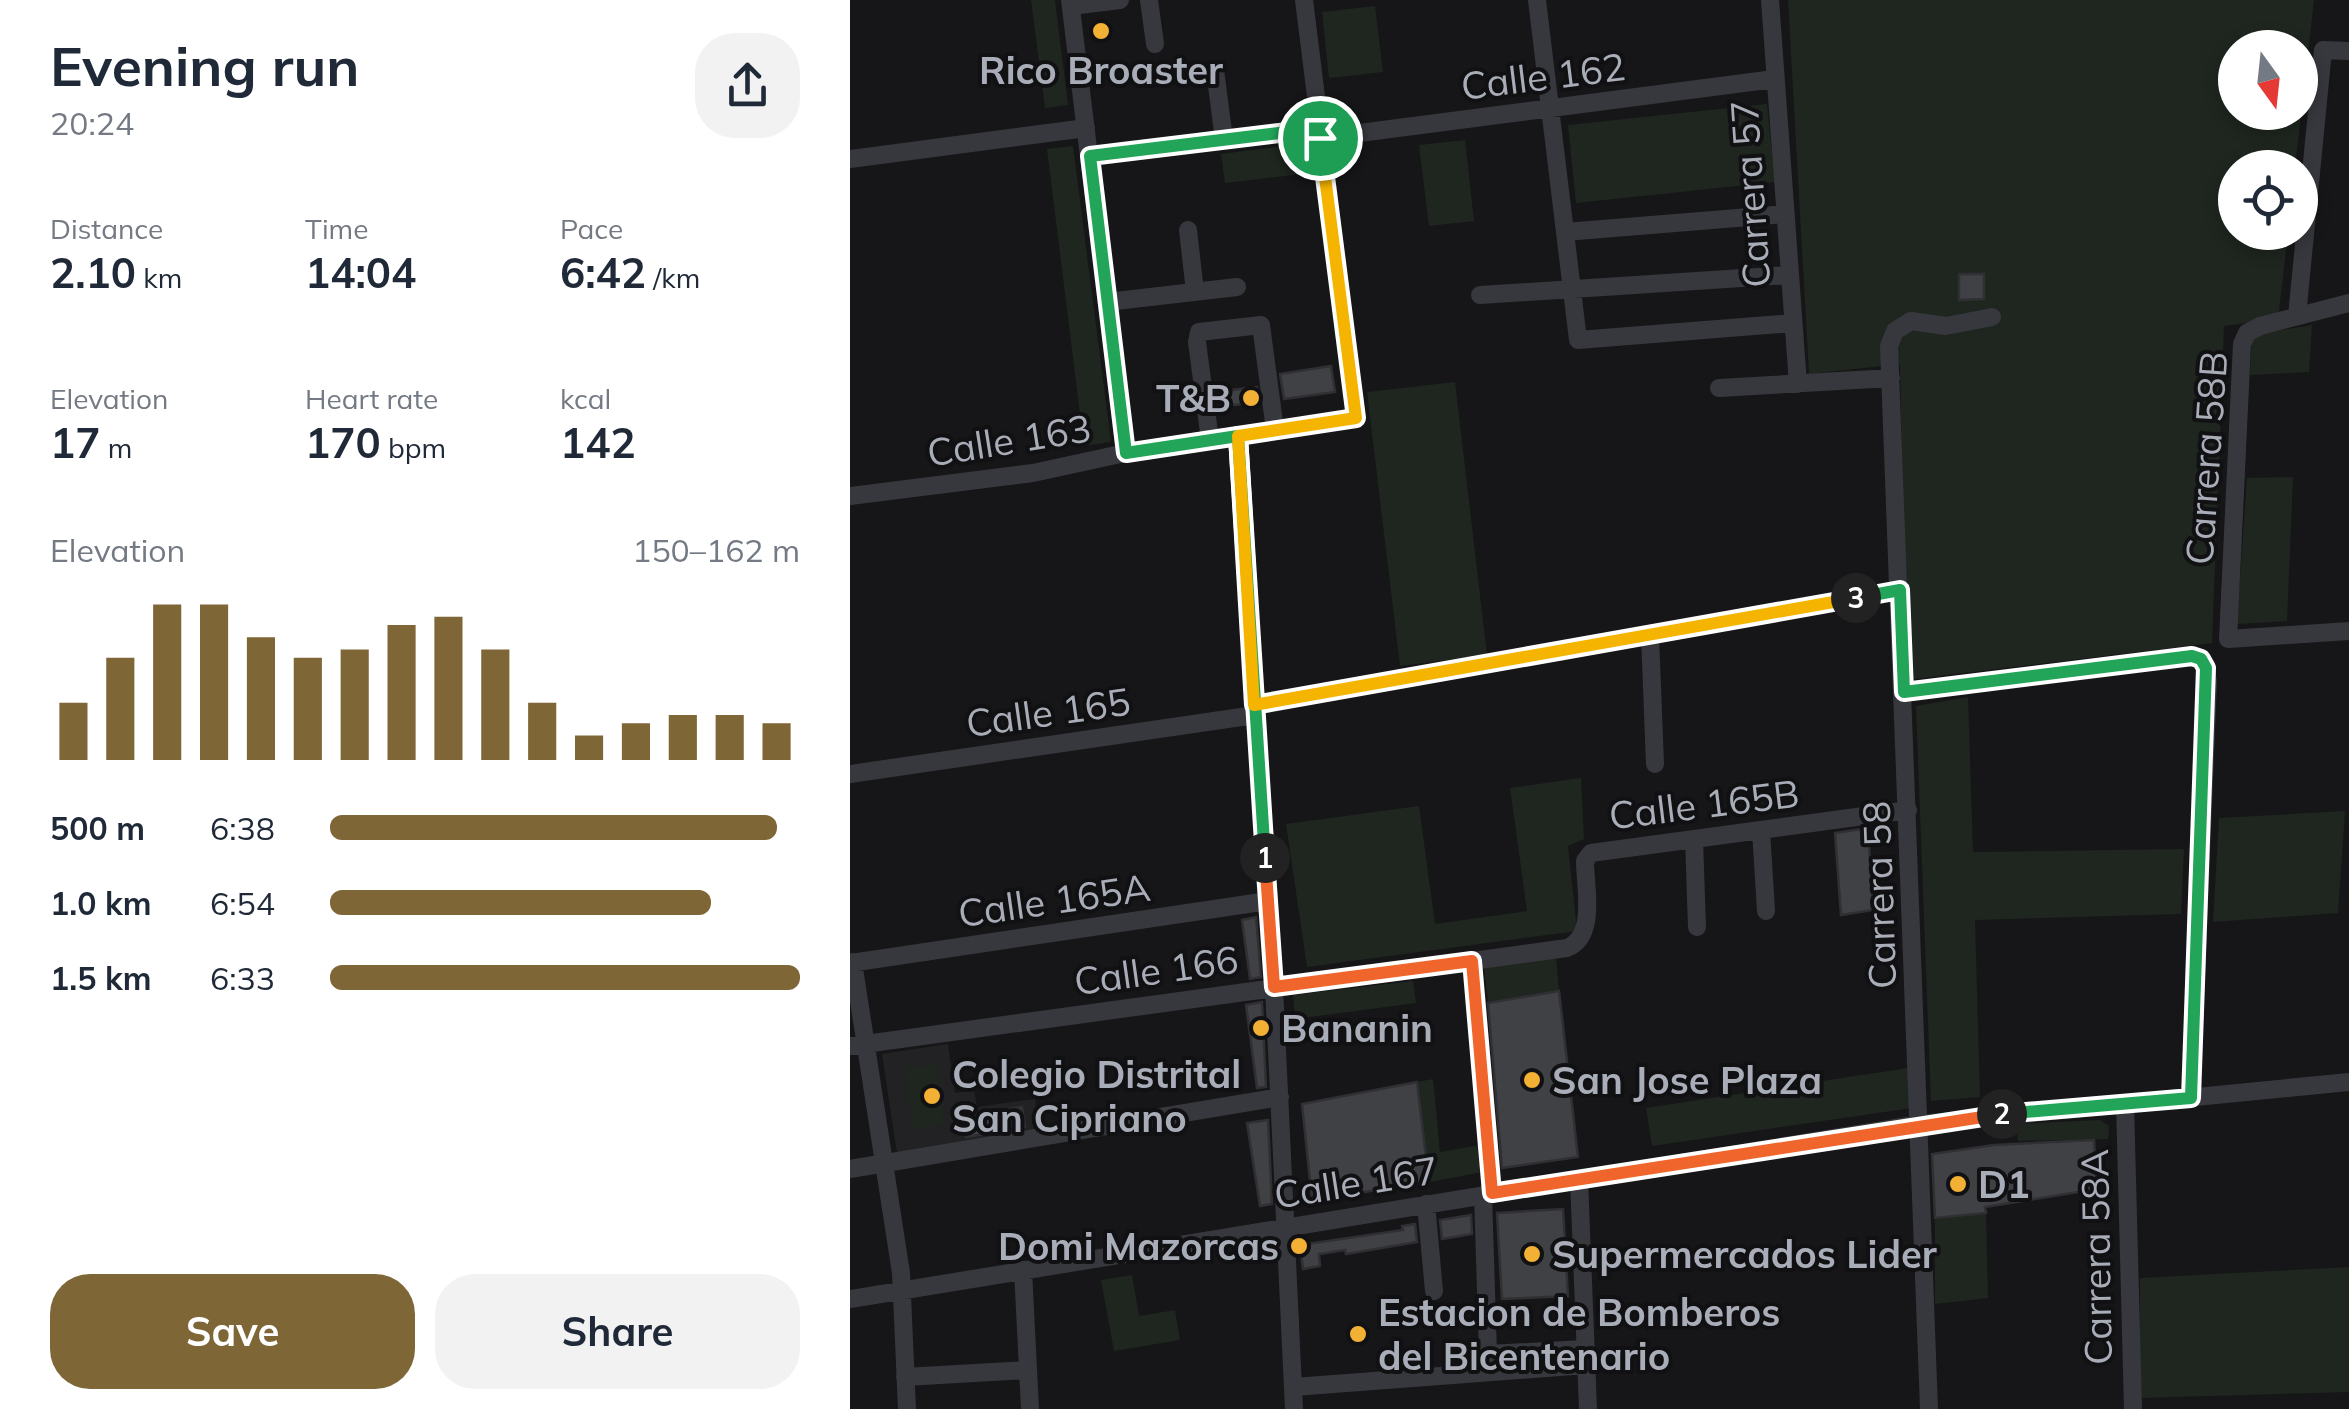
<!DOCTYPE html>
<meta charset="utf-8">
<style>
body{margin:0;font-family:Mulish,sans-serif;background:#f2f2f3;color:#1f2937;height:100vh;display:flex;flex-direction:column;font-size:38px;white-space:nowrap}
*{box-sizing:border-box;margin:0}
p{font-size:32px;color:#747a83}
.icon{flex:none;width:55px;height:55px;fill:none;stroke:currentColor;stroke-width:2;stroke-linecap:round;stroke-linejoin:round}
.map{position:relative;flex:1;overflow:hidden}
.drawer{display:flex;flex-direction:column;background:#fff;width:850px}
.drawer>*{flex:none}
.needle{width:65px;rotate:165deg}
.tools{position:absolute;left:1368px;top:30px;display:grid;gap:20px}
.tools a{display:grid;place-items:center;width:100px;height:100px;border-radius:50%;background:#fff;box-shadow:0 5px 15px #0003;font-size:50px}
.pin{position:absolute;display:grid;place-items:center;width:85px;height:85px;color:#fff;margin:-42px;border:5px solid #fff;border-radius:50%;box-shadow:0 2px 10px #0007}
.km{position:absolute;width:50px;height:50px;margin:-25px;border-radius:50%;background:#222;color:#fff;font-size:28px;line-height:50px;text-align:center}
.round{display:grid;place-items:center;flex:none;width:105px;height:105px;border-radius:40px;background:#f2f2f3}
.summary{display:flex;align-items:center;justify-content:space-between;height:170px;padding:0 50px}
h1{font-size:55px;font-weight:700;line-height:75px}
.stats{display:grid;grid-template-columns:repeat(3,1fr);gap:15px;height:170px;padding:10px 50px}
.stats div{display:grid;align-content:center}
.stats b{font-size:42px;font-weight:700}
.stats small{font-size:28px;font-weight:400}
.stats p{font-size:28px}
.chart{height:280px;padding:20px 50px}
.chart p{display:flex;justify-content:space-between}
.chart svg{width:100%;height:180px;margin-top:10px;stroke:#7e6636;stroke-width:6}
.primary-button{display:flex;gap:20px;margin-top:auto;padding:20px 50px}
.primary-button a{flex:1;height:115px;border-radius:40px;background:#7e6636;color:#fff;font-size:40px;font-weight:700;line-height:115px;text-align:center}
.primary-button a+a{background:#f2f2f3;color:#1f2937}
ul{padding:0 50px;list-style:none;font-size:32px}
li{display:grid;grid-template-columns:160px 120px 1fr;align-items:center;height:75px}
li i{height:25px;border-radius:12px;background:#7e6636}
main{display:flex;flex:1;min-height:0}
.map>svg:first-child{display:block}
</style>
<main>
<section class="drawer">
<div class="summary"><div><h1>Evening run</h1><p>20:24</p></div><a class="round"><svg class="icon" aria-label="share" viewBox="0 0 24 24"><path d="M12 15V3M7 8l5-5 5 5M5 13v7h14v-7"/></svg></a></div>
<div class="stats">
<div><p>Distance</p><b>2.10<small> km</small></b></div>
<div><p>Time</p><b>14:04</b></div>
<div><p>Pace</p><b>6:42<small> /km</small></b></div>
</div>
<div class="stats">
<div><p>Elevation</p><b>17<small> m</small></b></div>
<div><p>Heart rate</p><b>170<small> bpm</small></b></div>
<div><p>kcal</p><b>142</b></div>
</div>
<div class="chart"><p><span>Elevation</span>150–162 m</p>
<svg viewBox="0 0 160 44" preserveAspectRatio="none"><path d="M5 44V30M15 44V19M25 44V6M35 44V6M45 44V14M55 44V19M65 44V17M75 44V11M85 44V9M95 44V17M105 44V30M115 44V38M125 44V35M135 44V33M145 44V33M155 44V35"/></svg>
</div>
<ul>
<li><b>500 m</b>6:38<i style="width:95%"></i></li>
<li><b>1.0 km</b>6:54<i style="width:81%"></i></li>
<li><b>1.5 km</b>6:33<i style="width:100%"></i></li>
</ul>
<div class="primary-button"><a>Save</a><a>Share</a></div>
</section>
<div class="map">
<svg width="1499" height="1409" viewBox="0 0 1499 1409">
<rect width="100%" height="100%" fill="#161618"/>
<path fill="#222225" d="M98 1044 105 1093 124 1090 127 1107 185 1099 189 1132 47 1153 32 1054Z"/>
<path fill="#1e261f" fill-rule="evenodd" d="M181 0H205L218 105 195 108Z
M938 0H1464L1445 167 1385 168V232L1438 233 1428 319 1374 326 1362 643 1056 680 1050 364 959 374ZM1385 48H1450V112H1385Z
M525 6 533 72 479 78 472 12Z
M917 104 925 182 726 203 718 125Z
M615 140 624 221 579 226 569 145Z
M466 142 469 172 375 183 371 154Z
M223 146 261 442 234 446 197 149Z
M1462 325 1459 372 1400 375 1402 335Z
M605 382 637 655 550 666 517 392Z
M1443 477 1437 621 1387 624 1397 478Z
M1118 697 1123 852 1334 849 1331 914 1125 920 1130 1097 1081 1101 1066 706Z
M731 778 734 839 718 846 727 931 457 967 436 824 569 806 585 924 677 911 660 788Z
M1495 811 1488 913 1363 922 1369 818Z
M706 958 709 991 638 1002 634 967Z
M563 981 566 1003 445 1019 443 995Z
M87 1064 94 1125 63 1129 55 1068Z
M1058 1068 1062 1108 802 1146 796 1108Z
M583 1079 590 1152 630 1145 633 1172 580 1182 567 1082Z
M1250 1120 1259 1126 1258 1139 1168 1141 1166 1124Z
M1136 1213 1138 1298 1085 1304V1218Z
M1499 1267V1392L1290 1398V1278Z
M282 1275 289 1316 325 1310 330 1340 264 1351 251 1280Z"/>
<path fill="#404145" stroke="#303034" stroke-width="2.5" d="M1109 274H1134V299L1109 300Z
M481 366 485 392 434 399 430 374Z
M407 387 409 402 368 407 366 392Z
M1018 828 1023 910 991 915 985 833Z
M406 917 411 977 400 979 392 920Z
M709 991 728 1157 652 1168 638 1003Z
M412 1002 416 1087 407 1088 396 1005Z
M567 1082 579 1182 462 1200 452 1104Z
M172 1107 175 1127 116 1137 113 1116Z
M418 1120 422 1204 410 1206 397 1123Z
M1244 1140 1247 1189 1135 1207 1136 1213 1085 1218 1082 1154 1144 1145Z
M713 1209 718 1296 652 1299 647 1213Z
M621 1215 622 1234 592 1239 590 1220Z
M565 1224 567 1242 496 1254 495 1250 469 1254 470 1266 453 1269 450 1245 553 1230 552 1226Z"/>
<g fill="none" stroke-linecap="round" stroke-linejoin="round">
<path stroke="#37383d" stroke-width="18" d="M220 0 275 453
M299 0 305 44
M687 0 728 340 943 323
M920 0 948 384
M221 6 270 0
M365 70 374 140
M471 138 924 79
M239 156 469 128
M0 159 236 128
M338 230 345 292
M715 232 935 214
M630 295 939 275
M257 302 387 287
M1499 303 1410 326 1397 333 1392 344 1378 639 1499 631
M1447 316 1473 50 1499 51
M869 388 1041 378
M388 436 424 987 444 1409
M360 440 347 342 349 332 411 325 425 430
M0 496 183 473 275 453 506 418 454 0
M800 636 805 764
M1054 692 1341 656C1355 660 1356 668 1358 682L1341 1098
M405 705 1050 590
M0 774 405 715
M911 830 916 911
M844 839 847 927
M622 961 642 1193
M3 962 51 1273 57 1409
M0 963 418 901
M0 1046 717 948C747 936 735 887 735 861L741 853 1058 810
M1275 1103 1283 1409
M0 1169 430 1097
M729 1179 738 1409
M633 1195 638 1354 735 1349
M576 1204 584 1291
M173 1270 180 1409
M0 1299 1070 1124 1499 1082
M55 1377 178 1370
M444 1387 736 1365
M1079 1409 1039 346 1045 331 1061 321 1096 326 1142 317"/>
</g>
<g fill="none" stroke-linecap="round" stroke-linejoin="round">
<g stroke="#fff" stroke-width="20">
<path id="split-1" d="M415 858 388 436 276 453 240 156 470 128V138"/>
</g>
<g stroke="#fff" stroke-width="20">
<path id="split-2" d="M415 858 424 987 622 961 642 1193 1152 1114"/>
</g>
<g stroke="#fff" stroke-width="20">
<path id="split-3" d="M1006 598 1050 590 1054 692 1342 656 1351 659 1356 668 1341 1098 1152 1114"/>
</g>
<g stroke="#fff" stroke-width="20">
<path id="split-4" d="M470 138 506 418 388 436 404 705 1006 598"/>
</g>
<use href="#split-1" stroke="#22a559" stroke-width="12"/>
<use href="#split-2" stroke="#f0652b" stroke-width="12"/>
<use href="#split-3" stroke="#22a559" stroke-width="12"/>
<use href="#split-4" stroke="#f5b400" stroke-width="12"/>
</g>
<g fill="#f2b134" stroke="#111113" stroke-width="4">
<circle cx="251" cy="31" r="10"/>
<circle cx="401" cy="398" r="10"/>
<circle cx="411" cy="1028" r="10"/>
<circle cx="682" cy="1080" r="10"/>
<circle cx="82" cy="1096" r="10"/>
<circle cx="1108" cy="1184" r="10"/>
<circle cx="449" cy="1246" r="10"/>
<circle cx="682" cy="1254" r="10"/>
<circle cx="508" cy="1334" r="10"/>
</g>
<g text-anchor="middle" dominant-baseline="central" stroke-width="8" stroke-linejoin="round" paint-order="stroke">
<g font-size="38" font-weight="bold" fill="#a8adb8" stroke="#111113" text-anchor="start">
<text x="251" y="70" text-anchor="middle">Rico Broaster</text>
<text x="381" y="398" text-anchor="end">T&amp;B</text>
<text x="431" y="1028">Bananin</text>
<text x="102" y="1074">Colegio Distrital<tspan x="102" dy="44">San Cipriano</tspan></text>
<text x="702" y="1080">San Jose Plaza</text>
<text x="1128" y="1184">D1</text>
<text x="429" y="1246" text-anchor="end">Domi Mazorcas</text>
<text x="702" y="1254">Supermercados Lider</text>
<text x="528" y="1312">Estacion de Bomberos<tspan x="528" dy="44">del Bicentenario</tspan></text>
</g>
<g font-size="38" fill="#a8adb8" stroke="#111113">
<text transform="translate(693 76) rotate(-7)">Calle 162</text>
<text transform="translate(900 194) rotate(-94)">Carrera 57</text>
<text transform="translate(159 440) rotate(-9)">Calle 163</text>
<text transform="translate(1356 458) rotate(-86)">Carrera 58B</text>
<text transform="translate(198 712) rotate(-8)">Calle 165</text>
<text transform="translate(854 804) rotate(-7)">Calle 165B</text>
<text transform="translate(1029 895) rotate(-92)">Carrera 58</text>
<text transform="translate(204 900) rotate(-8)">Calle 165A</text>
<text transform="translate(306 970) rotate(-8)">Calle 166</text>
<text transform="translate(506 1182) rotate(-9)">Calle 167</text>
<text transform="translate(1246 1257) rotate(-91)">Carrera 58A</text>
</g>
</g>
</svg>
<div class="tools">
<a><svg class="needle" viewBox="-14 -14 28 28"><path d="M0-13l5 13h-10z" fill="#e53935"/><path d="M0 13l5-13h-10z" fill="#747a83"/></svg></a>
<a><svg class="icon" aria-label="locate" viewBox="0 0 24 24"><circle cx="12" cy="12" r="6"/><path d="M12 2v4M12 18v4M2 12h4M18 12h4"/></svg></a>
</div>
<div class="pin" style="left:470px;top:138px;background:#1e9e55"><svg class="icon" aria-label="arrive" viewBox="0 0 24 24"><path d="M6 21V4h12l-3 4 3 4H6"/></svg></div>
<b class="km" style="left:415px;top:858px">1</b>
<b class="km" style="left:1152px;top:1114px">2</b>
<b class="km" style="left:1006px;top:598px">3</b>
</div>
</main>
